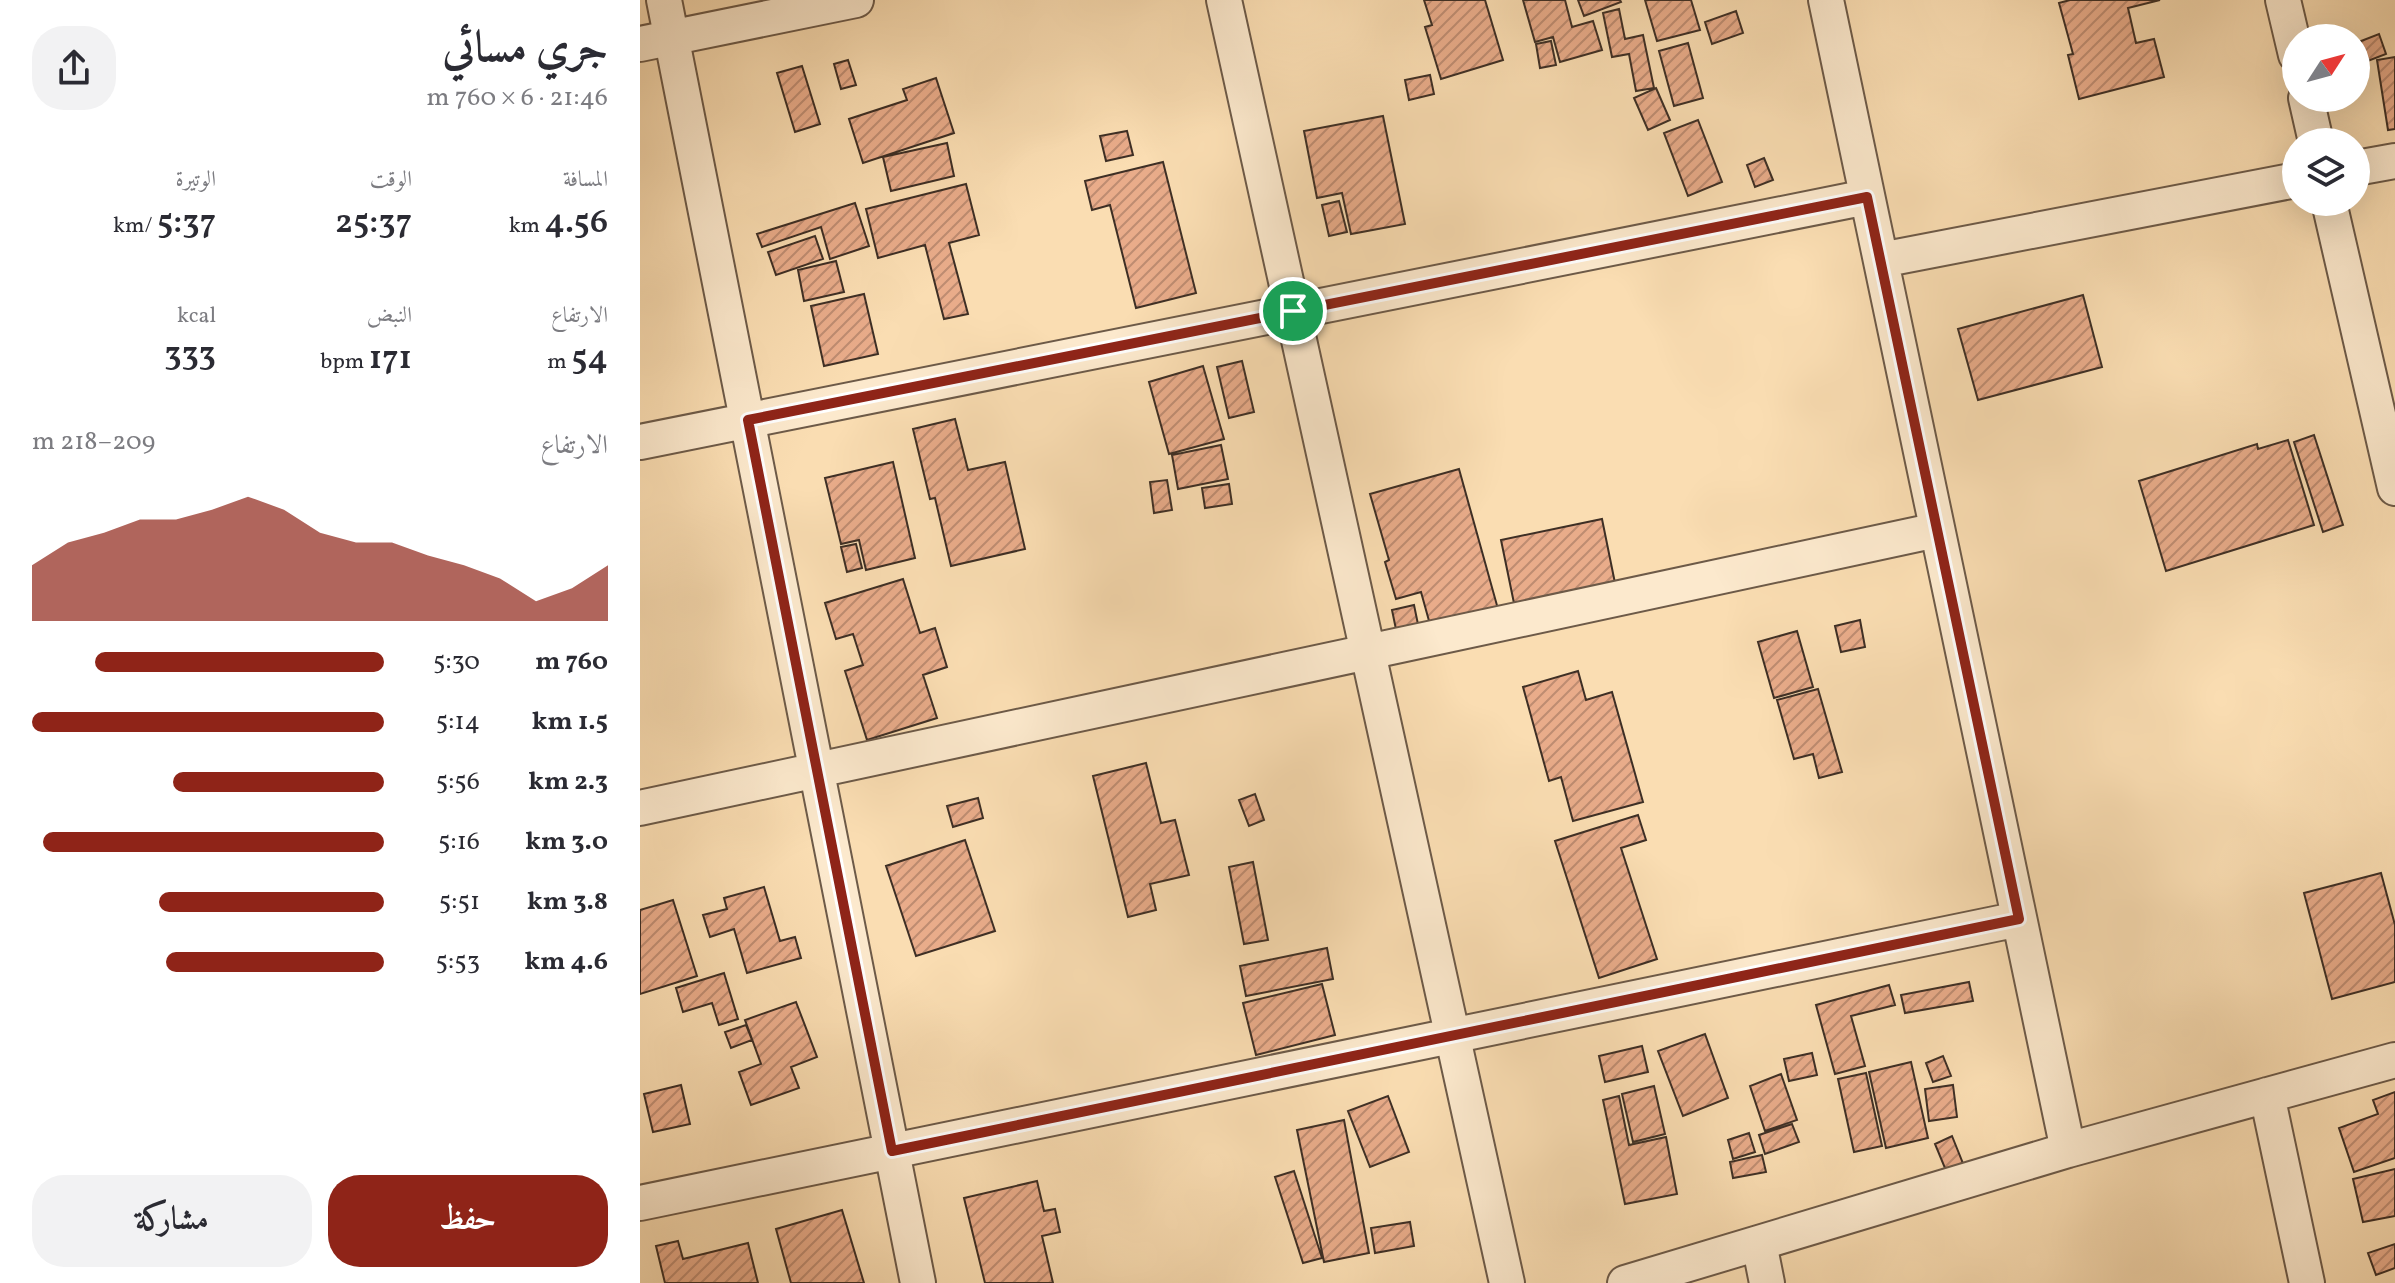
<!DOCTYPE html>
<html lang="ar">
<meta charset="utf-8">
<style>
body{margin:0;font-family:Vollkorn,Amiri,serif;background:#f2f2f3;color:#2b2b33;direction:rtl;height:100vh;display:flex;flex-direction:column;font-size:30px;white-space:nowrap}
*{box-sizing:border-box;margin:0}
p{font-size:26px;color:#7c7c81}
.icon{flex:none;width:44px;height:44px;fill:none;stroke:currentColor;stroke-width:2;stroke-linecap:round;stroke-linejoin:round}
.map{position:relative;flex:1;overflow:hidden;direction:ltr}
.details{display:flex;flex-direction:column;background:#fff;width:640px}
.details>*{flex:none}
.needle{width:52px;rotate:54deg}
.tools{position:absolute;left:1642px;top:24px;display:grid;gap:16px}
.tools a{display:grid;place-items:center;width:88px;height:88px;border-radius:50%;background:#fff;box-shadow:0 8px 32px #0002;font-size:40px}
.pin{position:absolute;display:grid;place-items:center;width:68px;height:68px;color:#fff;margin:-34px;border:4px solid #fff;border-radius:50%;box-shadow:0 2px 8px #0007}
.round{display:grid;place-items:center;flex:none;width:84px;height:84px;border-radius:32px;background:#f2f2f3}
.overview{display:flex;align-items:center;justify-content:space-between;height:136px;padding:0 32px}
h1{font-size:44px;font-weight:600;line-height:60px}
.metrics{display:grid;grid-template-columns:repeat(3,1fr);gap:12px;height:136px;padding:8px 32px}
.metrics div{display:grid;align-content:center}
.metrics b{font-size:34px;font-weight:600}
.metrics small{font-size:22px;font-weight:400}
.metrics p{font-size:22px}
.chart{height:224px;padding:16px 32px}
.chart p{display:flex;justify-content:space-between}
.chart svg{width:100%;height:144px;margin-top:8px;fill:#8f2418;opacity:.7}
.action{display:flex;gap:16px;margin-top:auto;padding:16px 32px}
.action a{flex:1;height:92px;border-radius:32px;background:#8f2418;color:#fff;font-size:32px;font-weight:600;line-height:92px;text-align:center}
.action a+a{background:#f2f2f3;color:#2b2b33}
ul{padding:0 32px;list-style:none;font-size:26px}
li{display:grid;grid-template-columns:128px 96px 1fr;align-items:center;height:60px}
li i{height:20px;border-radius:10px;background:#8f2418}
main{display:flex;flex:1;min-height:0}
.map>svg:first-child{display:block}
</style>
<main>
<div class="map">
<svg width="1755" height="1283" viewBox="0 0 1755 1283">
<defs>
<pattern id="building-hatch" width="6" height="6" patternUnits="userSpaceOnUse" patternTransform="scale(2)"><rect width="6" height="6" fill="#e9ac8a"/><path d="M-1 1l2-2M0 6l6-6M5 7l2-2" fill="none" stroke="#be8c71"/></pattern>
</defs>
<rect width="100%" height="100%" fill="#faddb2"/>
<filter id="stains"><feTurbulence type="fractalNoise" baseFrequency=".0025" numOctaves="4"/><feColorMatrix values="0 0 0 0 .2 0 0 0 0 .09 0 0 0 0 .02 0 0 0 .5 -.17"/></filter>
<radialGradient id="worn" r=".72"><stop offset=".6" stop-color="#630" stop-opacity="0"/><stop offset="1" stop-color="#630" stop-opacity=".3"/></radialGradient>
<path fill="url(#building-hatch)" stroke="#3e2f25" stroke-width="2" d="M784 0H845L863 60 801 79 785 27 792 25Z
M883 0H925L932 27 953 21 962 50 920 62 913 37 895 42Z
M938 0H980L981 2 944 16Z
M1005 0H1051L1060 30 1017 41Z
M1430 0H1520L1488 8 1496 43 1514 39 1524 77 1439 99 1428 55 1433 54 1419 3Z
M979 9 985 39 1003 35 1014 88 996 91 989 54 972 57 963 13Z
M1096 11 1103 33 1072 44 1065 22Z
M1739 34 1746 54 1720 64 1716 55V43Z
M911 41 916 65 900 68 896 44Z
M1048 43 1063 98 1034 106 1019 51Z
M1755 57V129L1748 130 1737 60Z
M208 60 216 85 201 89 194 64Z
M162 66 180 124 155 132 137 73Z
M790 75 794 94 769 100 765 80Z
M296 78 314 133 223 163 209 119 267 100 263 89Z
M1016 88 1030 120 1008 130 994 98Z
M743 116 765 224 711 234 702 193 677 198 664 131Z
M1058 120 1082 182 1048 196 1024 133Z
M487 131 493 155 466 161 460 136Z
M307 143 314 176 251 191 243 157Z
M1124 158 1133 180 1115 187 1107 165Z
M523 162 556 293 496 308 470 205 452 210 445 181Z
M326 184 339 235 309 243 328 314 304 319 285 245 238 258 226 209Z
M699 201 707 232 689 236 682 205Z
M215 203 229 246 190 259 181 227 122 247 117 234Z
M175 236 183 259 136 275 128 252Z
M196 261 204 292 164 301 158 270Z
M224 294 238 354 184 366 171 306Z
M1443 295 1462 367 1338 400 1318 329Z
M602 361 614 412 589 418 577 367Z
M563 366 584 439 529 454 509 382Z
M315 419 328 470 365 462 385 549 311 566 295 498 290 499 273 429Z
M1674 435 1703 525 1683 532 1654 442Z
M1648 440 1674 525 1526 571 1499 481 1617 444 1618 449Z
M581 445 588 479 538 489 532 455Z
M253 462 275 558 226 570 219 540 201 544 185 478Z
M819 469 858 609 791 628 781 592 756 599 745 562 749 560 730 494Z
M527 480 532 510 514 513 510 482Z
M589 484 592 504 565 508 562 488Z
M962 519 976 588 875 608 861 540Z
M216 544 222 568 207 572 201 547Z
M263 579 280 633 295 628 307 667 283 675 297 718 227 740 205 671 223 665 213 634 196 639 185 603Z
M774 605 780 634 758 639 752 610Z
M1220 620 1225 647 1201 652 1195 626Z
M1157 631 1173 687 1134 698 1118 642Z
M938 671 946 700 972 692 1003 802 933 821 921 777 909 781 883 687Z
M1178 689 1202 772 1179 778 1173 754 1154 759 1137 700Z
M506 763 521 823 535 820 549 875 510 884 516 910 488 917 453 776Z
M615 794 624 820 609 826 599 800Z
M338 798 343 818 313 827 307 806Z
M998 815 1006 840 981 848 1017 959 959 978 915 841Z
M325 840 355 931 276 956 246 866Z
M613 862 628 940 604 944 589 867Z
M1741 873 1755 925V982L1692 999 1664 893Z
M124 887 140 941 155 937 161 958 107 973 94 929 70 937 63 915 87 909 84 898Z
M33 900 57 976 0 994V910Z
M687 948 693 979 606 996 600 966Z
M84 973 98 1019 79 1025 72 1003 43 1012 36 988Z
M1329 982 1333 1001 1265 1013 1261 995Z
M682 984 695 1035 616 1055 603 1003Z
M1249 985 1255 1005 1211 1016 1225 1066 1195 1074 1176 1005Z
M156 1002 177 1057 151 1067 159 1088 111 1105 99 1072 121 1064 105 1020Z
M106 1025 112 1040 91 1048 85 1032Z
M1065 1034 1088 1098 1043 1116 1018 1051Z
M1002 1046 1008 1072 965 1082 959 1056Z
M1172 1053 1177 1075 1149 1081 1144 1059Z
M1303 1056 1311 1076 1293 1082 1286 1063Z
M1271 1062 1288 1138 1246 1148 1229 1072Z
M1226 1073 1242 1146 1214 1152 1198 1079Z
M1141 1074 1157 1120 1125 1131 1110 1086Z
M41 1085 50 1124 13 1132 4 1094Z
M1313 1085 1317 1117 1289 1121 1285 1089Z
M1014 1086 1025 1134 993 1142 982 1094Z
M1755 1092V1158L1714 1172 1699 1128 1738 1114 1733 1100Z
M748 1096 769 1152 730 1167 708 1111Z
M979 1096 989 1145 1026 1137 1037 1194 985 1204 963 1100Z
M704 1120 729 1253 684 1262 657 1130Z
M1152 1124 1159 1142 1125 1154 1119 1135Z
M1109 1133 1115 1152 1093 1159 1088 1140Z
M1312 1136 1324 1166 1307 1173 1295 1144Z
M1122 1155 1126 1172 1093 1178 1090 1162Z
M1755 1169V1216L1723 1222 1713 1179Z
M654 1171 682 1258 663 1263 635 1177Z
M397 1181 404 1211 415 1209 420 1232 402 1236 413 1283H345L324 1198Z
M202 1210 224 1283H151L136 1229Z
M770 1222 774 1246 735 1253 731 1228Z
M38 1241 43 1259 108 1243 118 1283H25L16 1246Z
M1755 1244V1268L1736 1275 1728 1253Z"/>
<g fill="none" stroke-linecap="round" stroke-linejoin="round">
<g stroke="#6d5a48" stroke-width="38">
<path id="minor" d="M24 0 278 1283
M584 0 867 1283
M1186 0 1428 1150
M1643 0 1656 55
M0 44 216 0
M1666 98 1676 142
M1716 168 1755 161
M1689 202 1755 488
M1241 260 1656 180
M0 442 1227 197
M0 808 1297 530
M1627 1095 1667 1283
M0 1203 1379 919
M1119 1243 1127 1283
M985 1283 1428 1150 1755 1060"/>
</g>
<use href="#minor" stroke="#fce9cd" stroke-width="34"/>
</g>
<g fill="none" stroke-linecap="round" stroke-linejoin="round">
<g stroke="#fff" stroke-width="16">
<path id="route" d="M1227 197 1379 919 252 1151 108 420Z"/>
</g>
<use href="#route" stroke="#8f2418" stroke-width="10"/>
</g>
<rect width="100%" height="100%" filter="url(#stains)"/>
<rect width="100%" height="100%" fill="url(#worn)"/>
</svg>
<div class="tools">
<a><svg class="needle" viewBox="-14 -14 28 28"><path d="M0-13l5 13h-10z" fill="#e53935"/><path d="M0 13l5-13h-10z" fill="#7c7c81"/></svg></a>
<a><svg class="icon" aria-label="layers" viewBox="0 0 24 24"><path d="M12 4l9 5-9 5-9-5zM3 14l9 5 9-5"/></svg></a>
</div>
<div class="pin" style="left:653px;top:311px;background:#1e9e55"><svg class="icon" aria-label="arrive" viewBox="0 0 24 24"><path d="M6 21V4h12l-3 4 3 4H6"/></svg></div>
</div>
<section class="details">
<div class="overview"><div><h1>جري مسائي</h1><p>21:46 · 6 × 760 m</p></div><a class="round"><svg class="icon" aria-label="share" viewBox="0 0 24 24"><path d="M12 15V3M7 8l5-5 5 5M5 13v7h14v-7"/></svg></a></div>
<div class="metrics">
<div><p>المسافة</p><b>4.56<small> km</small></b></div>
<div><p>الوقت</p><b>25:37</b></div>
<div><p>الوتيرة</p><b>5:37<small> /km</small></b></div>
</div>
<div class="metrics">
<div><p>الارتفاع</p><b>54<small> m</small></b></div>
<div><p>النبض</p><b>171<small> bpm</small></b></div>
<div><p>kcal</p><b>333</b></div>
</div>
<div class="chart"><p><span>الارتفاع</span>209–218 m</p>
<svg viewBox="0 0 160 44" preserveAspectRatio="none"><path d="M0 44V27L10 20L20 17L30 13L40 13L50 10L60 6L70 10L80 17L90 20L100 20L110 24L120 27L130 31L140 38L150 34L160 27V44z"/></svg>
</div>
<ul>
<li><b>760 m</b>5:30<i style="width:82%"></i></li>
<li><b>1.5 km</b>5:14<i style="width:100%"></i></li>
<li><b>2.3 km</b>5:56<i style="width:60%"></i></li>
<li><b>3.0 km</b>5:16<i style="width:97%"></i></li>
<li><b>3.8 km</b>5:51<i style="width:64%"></i></li>
<li><b>4.6 km</b>5:53<i style="width:62%"></i></li>
</ul>
<div class="action"><a>حفظ</a><a>مشاركة</a></div>
</section>
</main>
